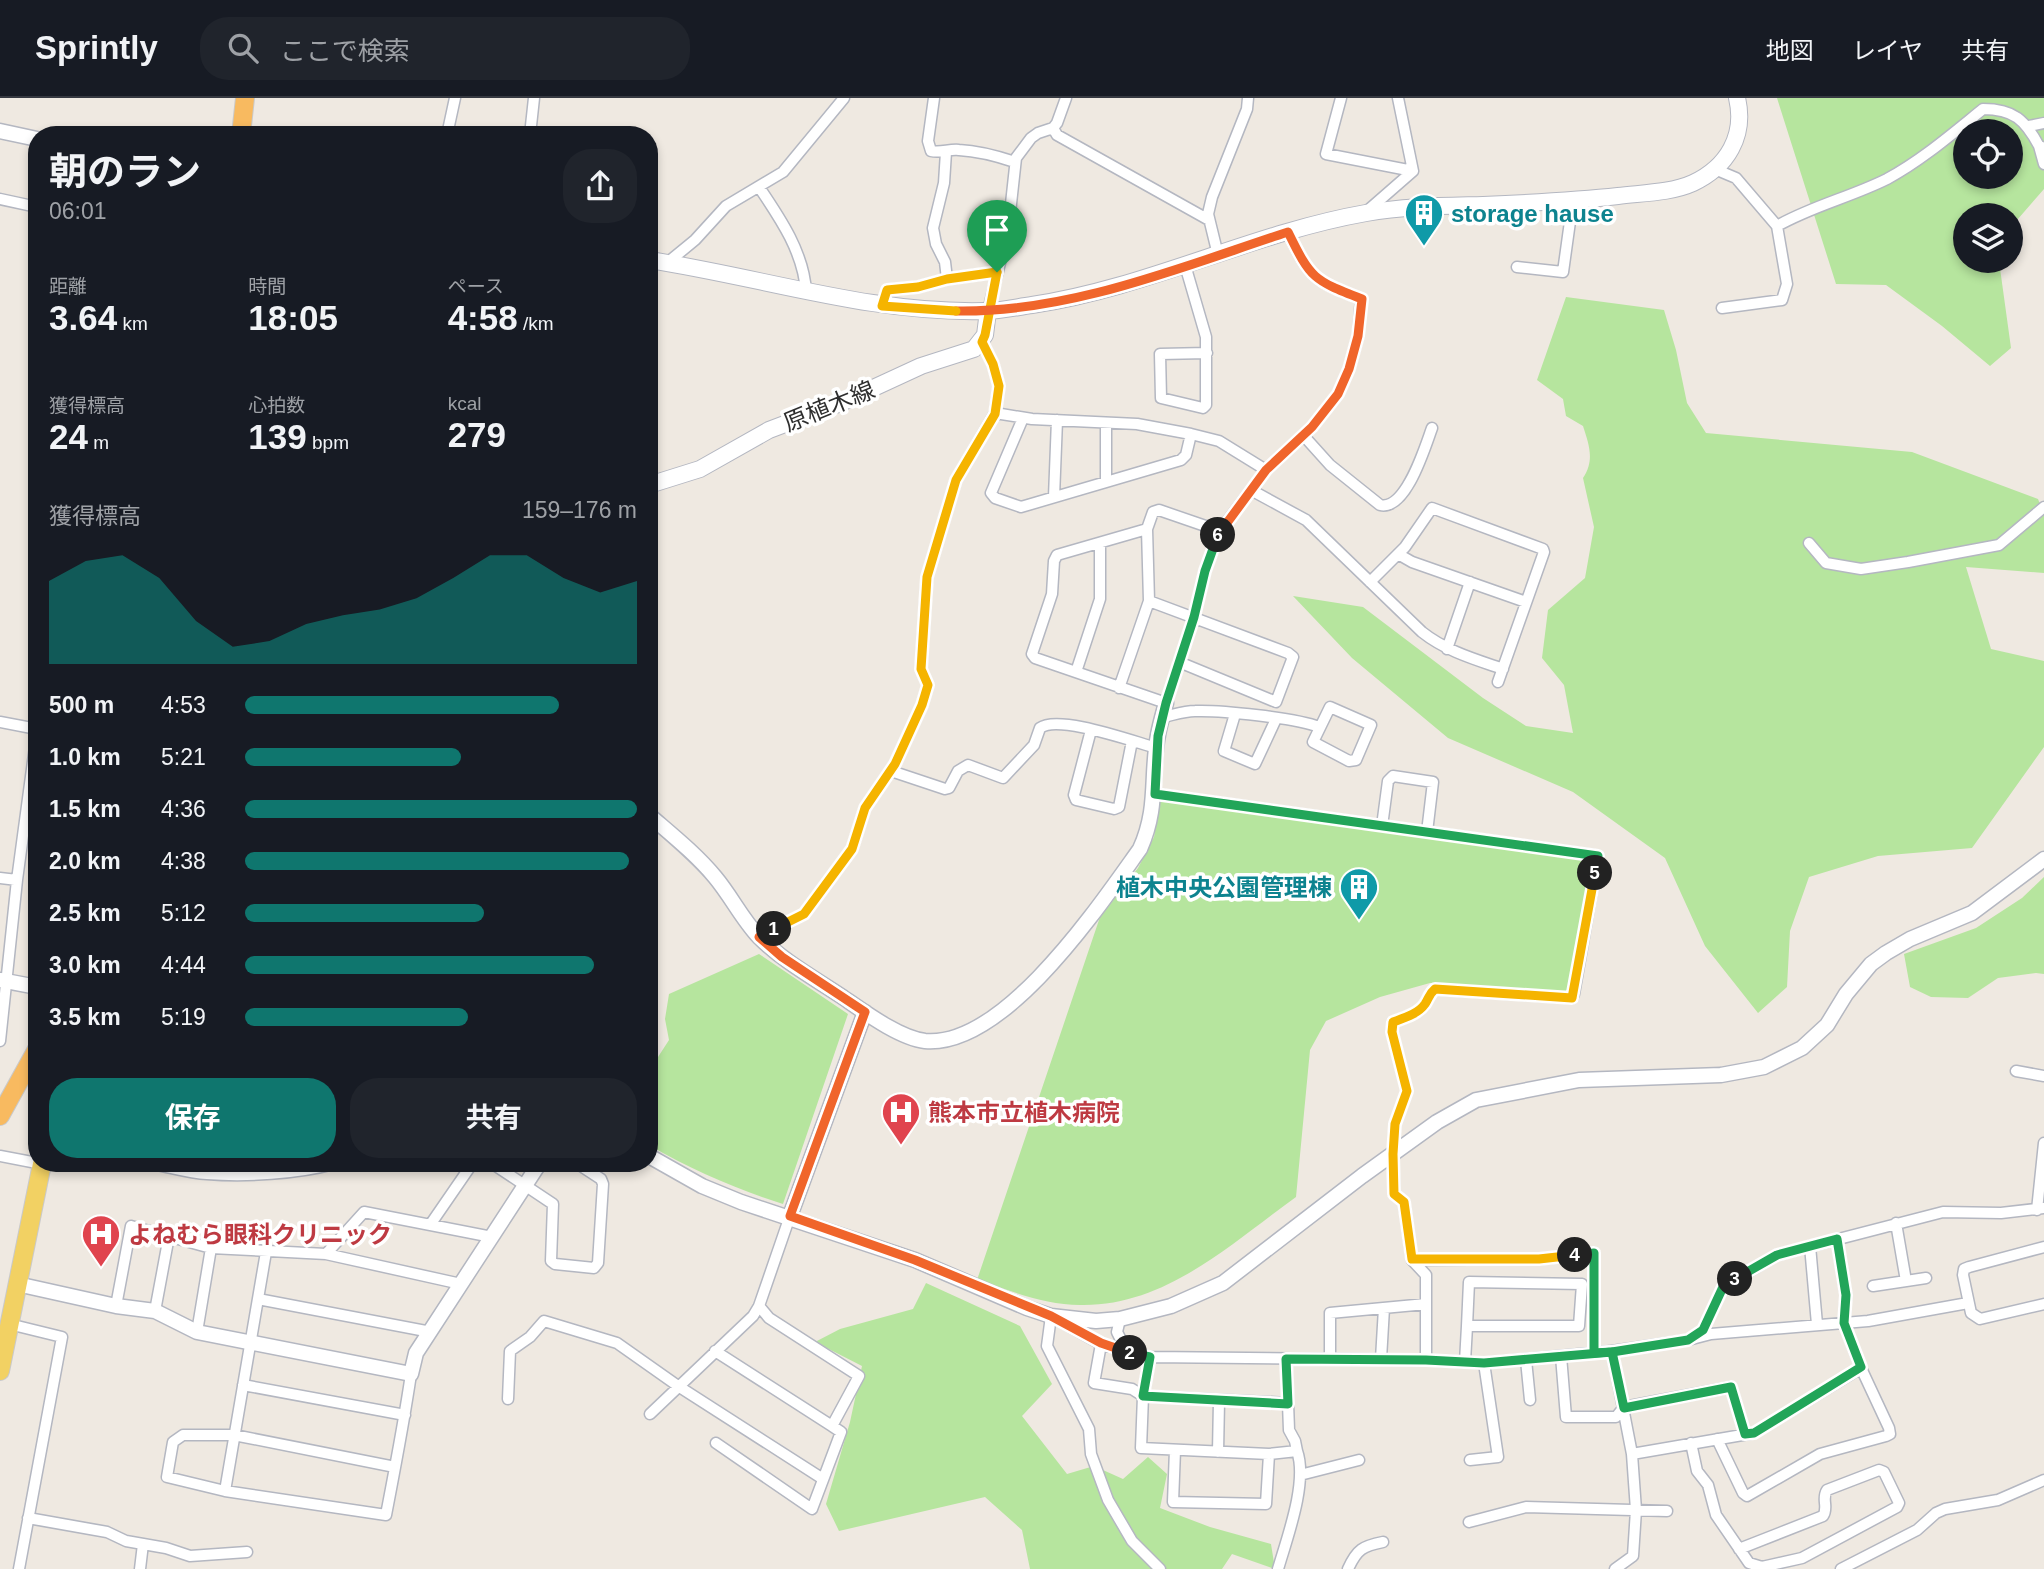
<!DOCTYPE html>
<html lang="ja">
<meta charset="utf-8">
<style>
body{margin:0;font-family:Helvetica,"Noto Sans JP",sans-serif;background:#20242c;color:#f1f3f6;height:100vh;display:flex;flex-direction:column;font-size:26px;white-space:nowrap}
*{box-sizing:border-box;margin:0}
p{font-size:23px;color:#9ea1a6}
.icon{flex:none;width:38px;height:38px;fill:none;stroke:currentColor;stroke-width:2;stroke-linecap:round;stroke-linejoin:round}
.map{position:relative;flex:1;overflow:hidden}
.panel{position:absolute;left:28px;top:28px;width:630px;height:1046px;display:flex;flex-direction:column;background:#171b24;border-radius:28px;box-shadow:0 4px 10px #0003}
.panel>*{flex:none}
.fabs{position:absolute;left:1953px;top:21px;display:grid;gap:14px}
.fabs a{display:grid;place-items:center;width:70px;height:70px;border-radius:50%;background:#171b24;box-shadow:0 4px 10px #0003;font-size:35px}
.pin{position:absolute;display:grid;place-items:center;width:60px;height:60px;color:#fff;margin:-72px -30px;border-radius:50% 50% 50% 0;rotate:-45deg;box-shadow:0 0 7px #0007}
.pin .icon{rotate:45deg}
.km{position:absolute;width:35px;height:35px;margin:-18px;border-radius:50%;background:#222;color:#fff;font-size:19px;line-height:35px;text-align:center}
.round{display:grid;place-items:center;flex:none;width:74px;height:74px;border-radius:28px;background:#20242c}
.summary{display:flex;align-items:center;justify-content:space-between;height:119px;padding:0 21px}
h1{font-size:38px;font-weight:700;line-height:52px}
.figures{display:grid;grid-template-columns:repeat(3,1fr);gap:10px;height:119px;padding:7px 21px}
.figures div{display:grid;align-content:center}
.figures b{font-size:35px;font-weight:700}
.figures small{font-size:19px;font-weight:400}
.figures p{font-size:19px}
.chart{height:196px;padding:14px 21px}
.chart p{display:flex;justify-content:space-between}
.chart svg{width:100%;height:126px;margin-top:7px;fill:#0f766e;opacity:.7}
.cta{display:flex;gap:14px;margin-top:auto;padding:14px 21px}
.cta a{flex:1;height:80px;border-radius:28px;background:#0f766e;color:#fff;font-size:28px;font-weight:700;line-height:80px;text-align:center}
.cta a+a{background:#20242c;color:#f1f3f6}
ul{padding:0 21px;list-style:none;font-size:23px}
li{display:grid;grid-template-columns:112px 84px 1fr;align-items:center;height:52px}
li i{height:18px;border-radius:9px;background:#0f766e}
header{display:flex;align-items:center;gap:42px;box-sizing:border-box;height:98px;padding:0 35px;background:#171b24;border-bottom:2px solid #363941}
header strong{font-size:33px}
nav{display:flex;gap:38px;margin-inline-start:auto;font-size:24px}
.search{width:490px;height:63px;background:#20242c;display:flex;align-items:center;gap:18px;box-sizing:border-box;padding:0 24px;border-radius:28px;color:#9ea1a6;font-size:26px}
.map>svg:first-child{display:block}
</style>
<header>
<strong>Sprintly</strong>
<div class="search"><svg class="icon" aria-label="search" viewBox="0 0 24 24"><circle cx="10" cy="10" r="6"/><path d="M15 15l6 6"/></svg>ここで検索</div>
<nav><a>地図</a><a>レイヤ</a><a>共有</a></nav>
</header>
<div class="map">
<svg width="2044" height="1471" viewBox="0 0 2044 1471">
<rect width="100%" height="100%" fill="#efe9e1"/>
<path fill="#b6e59e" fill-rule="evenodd" d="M1777 0H2044V91L2011 129V117H1965V163H1999L2011 250 1990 268 1942 228 1886 187 1836 186ZM1965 33H2011V79H1965Z
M1566 199 1664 212 1676 252 1687 305 1706 335 1912 354 2038 401 2044 416V475L1966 469 1991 551 2044 563V649L1972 750 1878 758 1809 779 1790 833 1787 889 1758 915 1705 848 1665 760 1573 694 1448 640 1352 560 1293 498 1363 509 1483 600 1526 628 1573 635 1564 587 1542 560 1548 512 1585 480 1594 429 1583 380C1595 362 1589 347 1583 328L1566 318 1563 301 1537 282Z
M1160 702 1587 760 1592 766 1572 893 1564 898 1430 885 1380 899 1326 923 1310 952 1296 1099C1232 1145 1165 1209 1080 1207 1045 1207 1011 1193 977 1182L1100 819 1138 770 1154 739Z
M2044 779V876L2036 875 1998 880 1968 900 1931 899 1910 889 1904 856 1976 830 2022 800Z
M759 856 848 916 783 1106C736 1091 692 1072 649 1047V973L669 942 665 921 669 896Z
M926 1185 1020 1228 1052 1286 1022 1318 1067 1376 1094 1368 1123 1381 1148 1359 1167 1376 1160 1410 1210 1429 1271 1446 1275 1471 1232 1456 1222 1471H1030L1022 1432 985 1399 839 1433 826 1406 850 1324 862 1268 815 1244 840 1231 913 1211Z"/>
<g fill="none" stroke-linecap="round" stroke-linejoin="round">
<g stroke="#b4b7c1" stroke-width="13">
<path id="minor" d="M934 0 928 43 931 53C941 55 949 51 959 52 979 53 997 58 1015 64
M1341 0 1326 56 1413 73
M2029 28 2044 25
M1053 30 1057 37 1209 122
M447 37 455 0
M530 37 534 0
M2039 48 2044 66
M946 54 944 85 933 130 936 146 945 164 947 181
M1717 72 1736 80 1777 128 1787 186 1782 202 1722 210
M759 89C780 120 804 155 806 194
M0 101 37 109
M1366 114 1413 73 1398 0
M1777 128C1812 108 1851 99 1887 81 1922 62 1952 36 1983 11 2014 11 2025 22 2039 48L2044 50
M1218 157 1208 116 1212 99 1247 11 1248 0
M667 165 695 142 726 108 783 74 844 0
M1185 167 1206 239V307L1203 310 1161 300 1160 256 1207 255
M1517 169 1563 174 1573 102
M882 208 887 192 918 189 947 181 997 174
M988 213 1008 133 1016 60 1031 40 1038 35 1053 30 1057 25 1066 0
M995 315 1032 321 1137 326 1191 336 1219 343 1266 372
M1023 320 991 395 995 400 1021 409 1181 362 1186 357 1191 336
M1303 337 1330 367 1380 407C1406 413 1425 349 1432 330
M1106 384V325
M1251 392 1306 422 1422 534C1446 553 1474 561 1503 571
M1054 399 1057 322
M1147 431 1057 457 1054 463 1052 496 1032 556 1035 560 1166 605 1194 519 1205 473 1220 433 1266 372 1312 329 1338 296 1349 271 1358 238 1361 201C1313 182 1310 181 1288 134
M1809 445 1826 465 1861 471 1908 464 1999 447 2044 409
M1398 456 1412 464 1526 504
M1370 484 1405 449 1432 410 1543 451 1544 454 1498 584
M1149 503 1288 555 1293 559 1276 604 1179 564
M1447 551 1470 484
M1076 574 1100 501V445
M1119 590 1149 503 1147 431 1153 414 1159 412 1220 433
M1330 609 1371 627 1356 662 1349 663 1313 644Z
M1235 616 1224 653 1255 666 1276 621
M1163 619C1173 617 1184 613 1195 613 1220 612 1296 620 1319 629
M0 624 37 631
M1091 632 1074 697 1076 702 1114 711 1119 709 1132 643
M891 673 945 691 949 690 958 673 968 667 1003 680 1034 647 1040 630C1058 616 1134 644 1157 650
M1155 696 1598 758 1574 896 1572 900 1435 891C1429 896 1429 900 1425 906 1418 916 1404 920 1393 924L1392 934 1407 993 1395 1026 1393 1056 1394 1096 1404 1104 1412 1162 1426 1177V1262
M1382 728 1388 683 1393 678 1433 684 1427 734
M0 780 17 782
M759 839 804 816 852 751 865 710 895 666 922 607 928 587 921 571 927 479 956 382 995 315 999 288 993 266 982 244
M0 943 17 782 37 634
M2016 973 2044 978
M24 974 37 979
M0 1058 37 1065
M152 1066C170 1069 188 1075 207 1076 245 1079 297 1076 334 1066
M493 1066 553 1106 551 1163 555 1166 594 1170 598 1165 603 1086 601 1081 578 1066
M2037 1112 2044 1045
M1896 1125 1906 1183
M430 1127 472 1066
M1810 1148 1817 1226
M2044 1149 1969 1169 1964 1171 1963 1177 1971 1215 1980 1221 2044 1206
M1412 1162 1539 1161 1594 1155V1255
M461 1186 326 1156 364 1114 492 1139
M1873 1188 1926 1180
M258 1201 431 1234
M116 1208 131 1128 211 1150 326 1156
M155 1213 169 1138
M1120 1221 1117 1234 1127 1254
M9 1226 62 1239 19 1471
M197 1234 211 1150
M1693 1239 1703 1232 1723 1189 1777 1157 1943 1114 2001 1115 2044 1110
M1101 1246 1094 1285 1132 1291 1143 1298 1288 1305 1289 1332 1295 1343 1297 1353
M715 1253 832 1328
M1612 1253 1632 1356 1754 1335 1861 1270 1844 1225 1846 1197 1837 1141
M1561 1258 1566 1319H1616L1624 1309 1731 1289 1745 1336
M1150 1259 1143 1298 1141 1350 1269 1356 1297 1353C1308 1384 1287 1440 1278 1471
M1286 1261 1288 1305
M1330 1261V1215L1426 1206
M1381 1261 1384 1210
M1526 1262 1530 1302
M1465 1264 1467 1228H1579L1582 1186 1469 1184 1467 1228
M243 1287 405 1317
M508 1301 510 1253 530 1239 544 1223 617 1245 678 1288 823 1381
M650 1316 753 1218 759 1208 790 1118
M1717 1341 1743 1395 1747 1398 1820 1356 1886 1338 1890 1336 1889 1330 1861 1270
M716 1345 812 1411 841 1334 832 1328 859 1278 769 1220 759 1208
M1691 1345 1697 1373 1708 1387 1716 1417 1749 1465 1762 1469 1802 1460 1897 1409 1899 1405 1884 1374 1879 1372 1827 1392C1821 1401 1829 1409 1823 1418L1739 1451
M1175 1352 1173 1404 1266 1406 1269 1356
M1218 1354 1219 1303
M1470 1362 1498 1359 1484 1265
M395 1369 234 1337H183L173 1344 167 1379 225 1393 386 1417C395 1370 404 1324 411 1276
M1300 1377 1359 1362
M225 1393 266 1154
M28 1420 107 1434 126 1443 166 1450 190 1458 247 1454
M1469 1424 1526 1409 1667 1413
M140 1471 143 1446
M1160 1471 1132 1443 1108 1402 1091 1356 1089 1331 1047 1248 1051 1218 1101 1246 1150 1259 1426 1262 1484 1265 1612 1253 1688 1242 1711 1236 1868 1223 1968 1205
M1348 1471C1357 1451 1363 1448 1383 1444
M1615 1471 1633 1458 1636 1412 1632 1356
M1841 1471 1917 1432 1936 1415 1945 1411 1998 1402 2044 1382"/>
</g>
<g stroke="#b4b7c1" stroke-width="17">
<path id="tertiary" d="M0 33 37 41
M649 717C672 737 696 756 715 779 731 798 742 821 759 839 783 863 814 880 841 898 863 913 899 940 925 943 1004 950 1099 808 1140 751 1159 709 1150 678 1158 637 1160 626 1163 616 1166 605
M0 882 37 889
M649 1058 702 1088 741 1104 915 1162 1027 1210 1051 1218 1096 1223 1120 1221 1171 1208 1223 1185 1362 1078 1437 1024 1476 1002 1579 982 1721 977 1764 969 1802 950 1827 927 1846 896 1871 866 1886 855 1910 841 1972 815 2044 761
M790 1118 865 914
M17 1186 116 1208 155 1213 197 1234 411 1276 416 1255 539 1066"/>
</g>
<g stroke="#b4b7c1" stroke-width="18">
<path id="secondary" d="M649 162C762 179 870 216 985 213 1001 213 1017 209 1032 207 1147 190 1252 135 1366 115 1405 108 1444 108 1483 107 1528 105 1573 103 1618 98 1642 95 1671 95 1693 85 1727 69 1746 38 1737 0
M649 387 700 371 769 332 843 304 921 268 974 251 985 237 988 213"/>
</g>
<g stroke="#c9c9c9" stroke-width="20">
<path id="primary" d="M0 1273 42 1066"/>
</g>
<g stroke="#c9c9c9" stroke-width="20">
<path id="trunk" d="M241 37 245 0
M0 1018 37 951"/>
</g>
<use href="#minor" stroke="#fff" stroke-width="10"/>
<use href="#tertiary" stroke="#fff" stroke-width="14"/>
<use href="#secondary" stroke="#fff" stroke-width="16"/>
<use href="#primary" stroke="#f2d163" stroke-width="18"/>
<use href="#trunk" stroke="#f8ba60" stroke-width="18"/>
</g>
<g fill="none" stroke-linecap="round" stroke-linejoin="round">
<g stroke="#fff" stroke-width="14">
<path id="split-1" d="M774 831 804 816 852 751 865 710 895 666 922 607 928 587 921 571 927 479 956 382 995 316 999 288 993 266 982 244 985 237 997 174"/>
</g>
<g stroke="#fff" stroke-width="14">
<path id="split-2" d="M774 831 759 839 782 859 865 914 790 1118 915 1162 1051 1218 1101 1245 1130 1255"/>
</g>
<g stroke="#fff" stroke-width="14">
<path id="split-3" d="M1130 1255 1150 1259 1143 1298 1288 1306 1286 1261 1426 1262 1484 1265 1612 1254 1688 1242 1703 1232 1723 1189 1735 1181"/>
</g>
<g stroke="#fff" stroke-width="14">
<path id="split-4" d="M1575 1157 1594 1155V1255L1612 1254 1624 1310 1731 1289 1745 1336 1754 1335 1861 1269 1844 1225 1846 1197 1837 1141 1777 1157 1735 1181"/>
</g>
<g stroke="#fff" stroke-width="14">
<path id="split-5" d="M1575 1157 1539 1161H1412L1404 1104 1394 1096 1393 1056 1395 1026 1407 993 1392 934 1393 924C1404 920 1418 916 1425 906 1429 900 1429 896 1435 891L1572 900 1595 775"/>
</g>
<g stroke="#fff" stroke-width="14">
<path id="split-6" d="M1218 437 1205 473 1194 519 1166 605 1158 638 1155 696 1598 758 1595 775"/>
</g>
<g stroke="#fff" stroke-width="14">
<path id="split-7" d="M956 213C1070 215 1181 169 1288 134 1311 181 1313 182 1362 201L1358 238 1349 271 1338 296 1312 329 1266 372 1218 437"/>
</g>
<g stroke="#fff" stroke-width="14">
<path id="split-8" d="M956 213 882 208 887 192 918 189 947 181 997 174"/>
</g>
<use href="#split-1" stroke="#f5b400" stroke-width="9"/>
<use href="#split-2" stroke="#f0652b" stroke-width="9"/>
<use href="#split-3" stroke="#22a559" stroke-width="9"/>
<use href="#split-4" stroke="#22a559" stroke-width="9"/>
<use href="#split-5" stroke="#f5b400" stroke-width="9"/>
<use href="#split-6" stroke="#22a559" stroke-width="9"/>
<use href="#split-7" stroke="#f0652b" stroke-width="9"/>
<use href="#split-8" stroke="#f5b400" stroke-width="9"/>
</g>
<defs>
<g id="building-pin" transform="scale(2.0125)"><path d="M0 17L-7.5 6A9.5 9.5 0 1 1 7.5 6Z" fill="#0f9aa8" stroke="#fff"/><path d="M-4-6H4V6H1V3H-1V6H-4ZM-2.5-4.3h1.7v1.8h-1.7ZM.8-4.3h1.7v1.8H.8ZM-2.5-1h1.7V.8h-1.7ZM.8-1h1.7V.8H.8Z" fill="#fff"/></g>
<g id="hospital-pin" transform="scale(2.0125)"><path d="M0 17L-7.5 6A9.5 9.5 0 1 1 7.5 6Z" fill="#e0444e" stroke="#fff"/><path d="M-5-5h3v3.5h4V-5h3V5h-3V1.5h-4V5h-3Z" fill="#fff"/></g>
</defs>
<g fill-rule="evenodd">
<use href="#building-pin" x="1424" y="115"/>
<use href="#building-pin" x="1359" y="789"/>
<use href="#hospital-pin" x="901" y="1014"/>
<use href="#hospital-pin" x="101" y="1136"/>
</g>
<g text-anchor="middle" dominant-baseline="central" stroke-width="7" stroke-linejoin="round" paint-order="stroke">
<g font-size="24" font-weight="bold" fill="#0d838f" stroke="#fff" text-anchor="start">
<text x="1451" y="115">storage hause</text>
<text x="1332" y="789" text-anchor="end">植木中央公園管理棟</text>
</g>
<g font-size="24" fill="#2e2e2e" stroke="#fff">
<text transform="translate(829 308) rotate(-22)">原植木線</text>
</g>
<g font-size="24" font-weight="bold" fill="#be3a42" stroke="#fff" text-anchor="start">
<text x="928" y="1014">熊本市立植木病院</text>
<text x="128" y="1136">よねむら眼科クリニック</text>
</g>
</g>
</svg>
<div class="fabs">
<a><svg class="icon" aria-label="locate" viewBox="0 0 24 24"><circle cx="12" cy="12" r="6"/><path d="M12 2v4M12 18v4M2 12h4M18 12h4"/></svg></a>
<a><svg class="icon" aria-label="layers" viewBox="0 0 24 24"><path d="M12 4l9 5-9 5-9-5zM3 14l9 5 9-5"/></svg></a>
</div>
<div class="pin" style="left:997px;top:174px;background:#1e9e55"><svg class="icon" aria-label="arrive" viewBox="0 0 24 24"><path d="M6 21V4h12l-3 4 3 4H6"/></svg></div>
<b class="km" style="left:774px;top:831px">1</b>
<b class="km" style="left:1130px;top:1255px">2</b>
<b class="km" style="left:1735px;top:1181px">3</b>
<b class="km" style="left:1575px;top:1157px">4</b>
<b class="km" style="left:1595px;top:775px">5</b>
<b class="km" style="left:1218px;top:437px">6</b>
<section class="panel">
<div class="summary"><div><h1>朝のラン</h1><p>06:01</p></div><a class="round"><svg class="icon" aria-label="share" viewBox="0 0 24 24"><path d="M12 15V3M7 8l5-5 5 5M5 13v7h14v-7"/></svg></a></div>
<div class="figures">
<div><p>距離</p><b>3.64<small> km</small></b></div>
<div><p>時間</p><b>18:05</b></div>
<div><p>ペース</p><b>4:58<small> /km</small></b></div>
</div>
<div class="figures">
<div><p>獲得標高</p><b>24<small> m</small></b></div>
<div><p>心拍数</p><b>139<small> bpm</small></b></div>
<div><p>kcal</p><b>279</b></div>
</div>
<div class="chart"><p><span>獲得標高</span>159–176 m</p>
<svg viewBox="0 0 160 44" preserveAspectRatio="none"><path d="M0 44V15L10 8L20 6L30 14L40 29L50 38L60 36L70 30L80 27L90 25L100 21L110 14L120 6L130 6L140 14L150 19L160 15V44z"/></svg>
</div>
<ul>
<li><b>500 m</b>4:53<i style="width:80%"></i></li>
<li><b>1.0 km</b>5:21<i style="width:55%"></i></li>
<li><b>1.5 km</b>4:36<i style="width:100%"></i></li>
<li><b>2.0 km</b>4:38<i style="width:98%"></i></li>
<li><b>2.5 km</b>5:12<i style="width:61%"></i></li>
<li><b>3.0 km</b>4:44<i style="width:89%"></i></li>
<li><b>3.5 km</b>5:19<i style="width:57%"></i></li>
</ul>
<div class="cta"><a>保存</a><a>共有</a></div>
</section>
</div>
